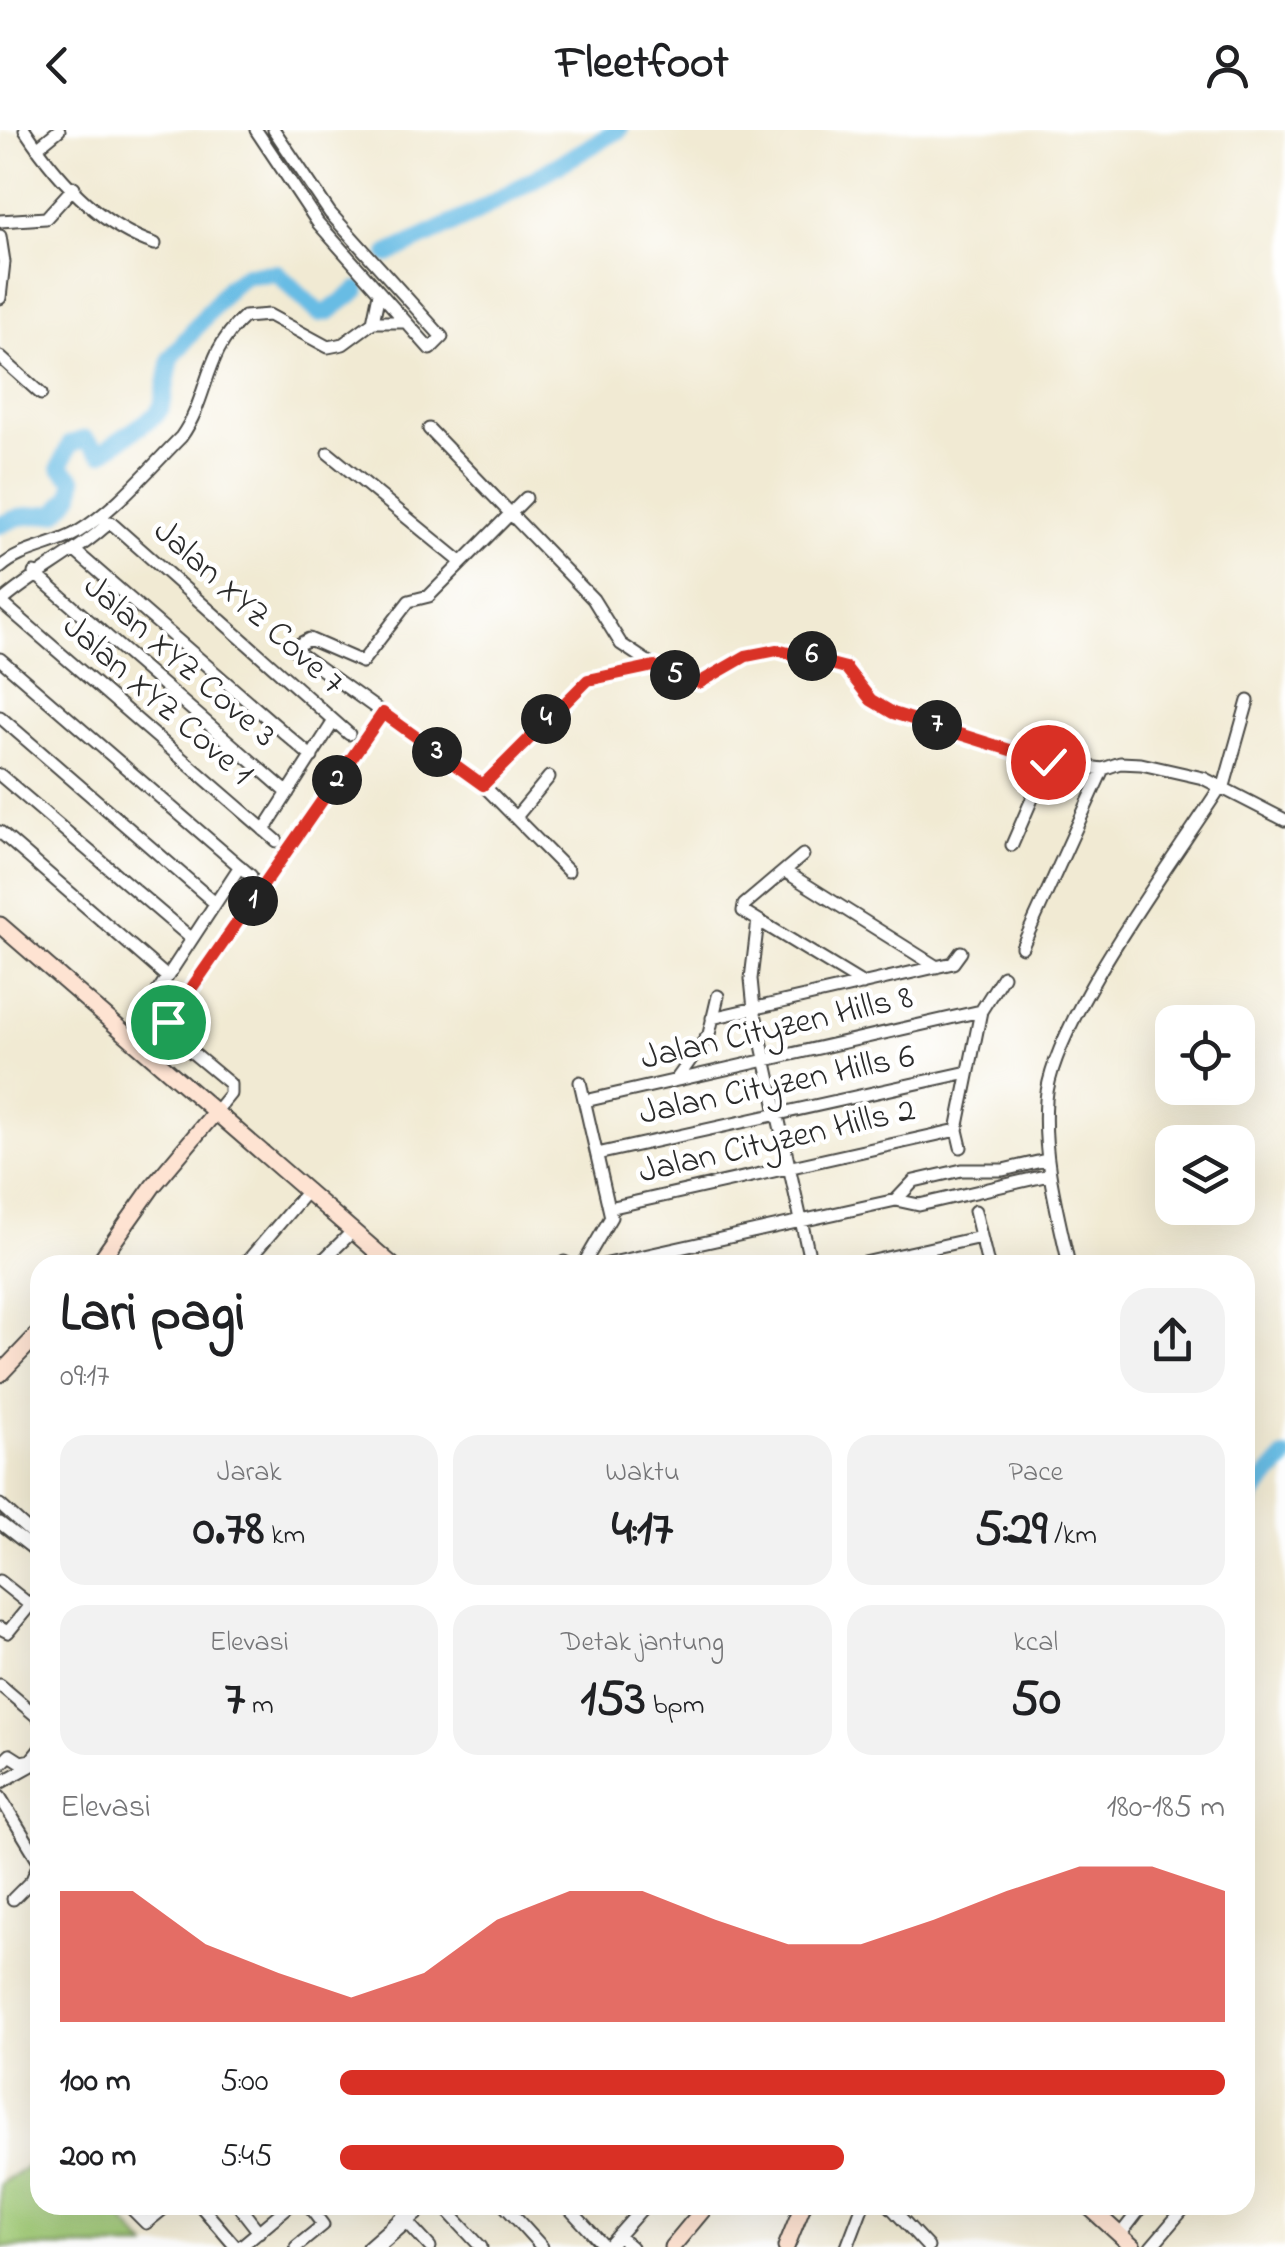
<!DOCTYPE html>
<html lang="id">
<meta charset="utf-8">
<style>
body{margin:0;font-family:"Indie Flower",sans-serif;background:#f2f2f2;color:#202124;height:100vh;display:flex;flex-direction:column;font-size:38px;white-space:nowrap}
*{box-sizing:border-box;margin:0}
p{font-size:32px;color:#757577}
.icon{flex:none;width:55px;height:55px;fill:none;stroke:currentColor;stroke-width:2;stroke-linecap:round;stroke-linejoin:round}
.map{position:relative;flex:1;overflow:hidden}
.drawer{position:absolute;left:30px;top:1125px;width:1225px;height:960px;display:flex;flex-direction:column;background:#fff;border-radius:30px;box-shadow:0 10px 40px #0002}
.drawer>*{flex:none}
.controls{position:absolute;left:1155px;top:875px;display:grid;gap:20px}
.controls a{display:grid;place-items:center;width:100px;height:100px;border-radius:20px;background:#fff;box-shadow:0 10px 40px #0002;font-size:50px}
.pin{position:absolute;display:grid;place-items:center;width:85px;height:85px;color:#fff;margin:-42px;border:5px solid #fff;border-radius:50%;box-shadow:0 2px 10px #0007}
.km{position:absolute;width:50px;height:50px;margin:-25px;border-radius:50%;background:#222;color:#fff;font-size:28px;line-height:50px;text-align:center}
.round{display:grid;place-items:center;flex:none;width:105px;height:105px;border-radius:30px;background:#f2f2f2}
.overview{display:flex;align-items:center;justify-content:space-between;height:170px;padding:0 30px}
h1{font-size:55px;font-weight:700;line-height:75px}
.figures{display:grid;grid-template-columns:repeat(3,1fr);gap:15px;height:170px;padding:10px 30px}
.figures div{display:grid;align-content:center;border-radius:25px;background:#f2f2f2;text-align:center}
.figures b{font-size:50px;font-weight:700}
.figures small{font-size:28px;font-weight:400}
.figures p{font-size:28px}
.chart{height:280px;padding:20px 30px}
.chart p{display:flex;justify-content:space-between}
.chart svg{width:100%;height:180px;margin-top:10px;fill:#d93025;opacity:.7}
ul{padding:0 30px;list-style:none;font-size:32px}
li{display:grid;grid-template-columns:160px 120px 1fr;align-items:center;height:75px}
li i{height:25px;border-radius:12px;background:#d93025}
header{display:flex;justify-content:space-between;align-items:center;height:130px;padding:0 30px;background:#fff;font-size:45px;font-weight:700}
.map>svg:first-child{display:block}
</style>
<header><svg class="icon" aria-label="back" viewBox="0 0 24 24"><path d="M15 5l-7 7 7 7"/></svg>Fleetfoot<svg class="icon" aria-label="person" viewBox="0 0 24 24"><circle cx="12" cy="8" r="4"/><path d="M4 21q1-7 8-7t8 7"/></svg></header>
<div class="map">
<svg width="1285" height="2117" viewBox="0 0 1285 2117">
<rect width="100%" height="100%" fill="#fff"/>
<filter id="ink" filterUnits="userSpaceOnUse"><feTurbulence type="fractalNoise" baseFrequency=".01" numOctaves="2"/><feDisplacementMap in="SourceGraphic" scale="20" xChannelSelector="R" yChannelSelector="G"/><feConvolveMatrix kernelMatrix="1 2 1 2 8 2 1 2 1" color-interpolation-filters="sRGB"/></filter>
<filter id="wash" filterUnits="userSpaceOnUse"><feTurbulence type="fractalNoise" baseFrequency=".0048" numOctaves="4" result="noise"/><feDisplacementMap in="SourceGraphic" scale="40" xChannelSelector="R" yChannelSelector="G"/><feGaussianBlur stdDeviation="2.25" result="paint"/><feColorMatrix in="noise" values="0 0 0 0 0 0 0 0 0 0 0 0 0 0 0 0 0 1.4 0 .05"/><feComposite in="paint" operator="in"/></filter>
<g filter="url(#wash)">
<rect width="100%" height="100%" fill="#f1ead3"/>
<path fill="#9fc874" stroke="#657a50" stroke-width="2.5" d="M40 2028V2075H109L147 2117H0V2054Z"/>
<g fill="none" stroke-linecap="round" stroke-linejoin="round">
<path stroke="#68bce4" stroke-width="18" d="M388 124 473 84 619 0
M0 395 19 387 56 383 72 365 74 350 60 337 70 314 85 309 101 323 156 285 162 276 171 228 229 157 246 145 277 143 319 183 328 182 357 160
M1245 1385 1253 1364 1285 1328"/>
</g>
</g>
<g filter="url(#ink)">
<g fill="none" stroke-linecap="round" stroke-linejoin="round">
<g stroke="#494844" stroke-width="15">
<path id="street" d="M25 0C56 47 100 96 155 114
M256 0 318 93 430 219 442 207 330 83 274 0
M37 18 59 0
M0 91 46 88 74 57
M0 106 4 132 0 168
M373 192 379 163
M0 227 41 264
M429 299 593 469 621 514 654 536
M328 323 461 432
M526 368 429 466 409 471 362 532 309 509 292 518 483 655 568 741
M75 421 312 627
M0 438C22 418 53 417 78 402 116 379 149 339 181 307 210 266 203 224 244 187L269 185 328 217 343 214 373 192H405
M34 443 288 663
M1 472 277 711
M0 473C35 442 76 424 110 392L349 604
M0 529 251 746
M0 587 215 773
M0 645 192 809
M483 655 589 550 654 536 699 553 746 526 777 520 846 537 871 570 893 583 1048 632 1103 639 1120 633 1141 634 1203 648 1285 690
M1224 656 1248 571
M516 687 549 647
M264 700 334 591
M0 702 167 847
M1012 715 1048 632
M803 725 744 775 743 781 863 854
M786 742 937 837
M758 790 751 849 754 879 811 1135
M1022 817 1103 639
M158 861 240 736
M712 888 953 833 961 822
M148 922 164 899
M676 950 709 904 718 866
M580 952 611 1087 583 1135
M585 971 981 881
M216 981 230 964V954L164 899 383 583
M961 1017 957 1000 981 881 1003 846
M597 1024 968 942
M896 1070 914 1051 962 1040H1003L1046 1030
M609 1078 957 1000
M975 1081 988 1135
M564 1132 570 1135
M244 1135 308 1060
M318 1135 354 1100
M603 1135 896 1070 919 1075 1049 1045
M855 1135 981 1107
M1069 1135C1057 1080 1042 1027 1046 970 1052 892 1173 731 1219 659
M0 1375 40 1411
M0 1393 40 1424
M0 1451 30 1475
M0 1498 8 1502 40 1463
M0 1555 40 1589
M0 1635 10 1625 21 1632 31 1630 40 1619
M0 1653 36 1633
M0 1667 39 1731
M13 1769 32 1750 40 1731
M128 2075 146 2093 168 2075
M200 2075 236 2117
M238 2075 259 2102
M442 2075 481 2117
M504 2075 542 2117
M566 2075 605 2117
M889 2075 928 2117
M408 2093 430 2117
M1120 2105 1143 2075
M618 2106 631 2117
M240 2117 290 2075
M296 2117 323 2095 308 2075
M368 2117 416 2075
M378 2117 427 2075
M608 2117 645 2075
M847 2117 863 2075
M1151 2117 1186 2076"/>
</g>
<g stroke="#494844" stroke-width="19">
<path id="secondary" d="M0 795 392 1135
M97 1135 153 1056 216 981
M0 1244 40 1202
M1087 2075 1133 2117
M672 2117 707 2075
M786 2117 803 2075"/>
</g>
<use href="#street" stroke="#fff" stroke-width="11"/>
<use href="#secondary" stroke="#fee3d2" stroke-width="15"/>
</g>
</g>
<g fill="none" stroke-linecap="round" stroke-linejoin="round" filter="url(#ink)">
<g stroke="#fff" stroke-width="20">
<path id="route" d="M168 892 383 583 483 655 588 550 654 536 699 553 746 526 777 520 846 538 871 570 893 583 1048 632"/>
</g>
<use href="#route" stroke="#d93025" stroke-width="12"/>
</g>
<g text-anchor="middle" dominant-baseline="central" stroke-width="9" stroke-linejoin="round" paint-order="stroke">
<g font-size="35" fill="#2b2b2b" stroke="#fff">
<text transform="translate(248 478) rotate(42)">Jalan XYZ Cove 7</text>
<text transform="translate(179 532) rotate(41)">Jalan XYZ Cove 3</text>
<text transform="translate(157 571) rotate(41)">Jalan XYZ Cove 1</text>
<text transform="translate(777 899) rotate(-13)">Jalan Cityzen Hills 8</text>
<text transform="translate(777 956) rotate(-12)">Jalan Cityzen Hills 6</text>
<text transform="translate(777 1012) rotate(-13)">Jalan Cityzen Hills 2</text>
</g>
</g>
</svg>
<div class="controls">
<a><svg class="icon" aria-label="locate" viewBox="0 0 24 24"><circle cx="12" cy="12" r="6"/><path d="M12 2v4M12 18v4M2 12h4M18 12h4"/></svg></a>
<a><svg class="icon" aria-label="layers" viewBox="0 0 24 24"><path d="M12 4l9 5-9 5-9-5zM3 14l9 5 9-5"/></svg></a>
</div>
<div class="pin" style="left:168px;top:892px;background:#1e9e55"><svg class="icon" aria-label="arrive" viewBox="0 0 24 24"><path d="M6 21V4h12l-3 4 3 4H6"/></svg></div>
<div class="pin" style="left:1048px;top:632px;background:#d93025"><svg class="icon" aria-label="check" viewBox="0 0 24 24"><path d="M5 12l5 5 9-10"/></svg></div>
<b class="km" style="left:253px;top:771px">1</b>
<b class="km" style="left:337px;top:650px">2</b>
<b class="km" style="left:437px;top:622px">3</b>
<b class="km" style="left:546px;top:589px">4</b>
<b class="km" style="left:675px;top:545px">5</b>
<b class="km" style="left:812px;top:526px">6</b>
<b class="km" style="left:937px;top:595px">7</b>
<section class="drawer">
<div class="overview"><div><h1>Lari pagi</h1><p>09:17</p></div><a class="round"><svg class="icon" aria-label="share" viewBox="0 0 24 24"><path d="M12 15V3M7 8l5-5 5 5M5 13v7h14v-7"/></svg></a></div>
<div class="figures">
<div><p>Jarak</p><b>0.78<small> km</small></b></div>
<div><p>Waktu</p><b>4:17</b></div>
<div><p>Pace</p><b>5:29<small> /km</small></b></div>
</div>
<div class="figures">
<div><p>Elevasi</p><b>7<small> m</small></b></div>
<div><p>Detak jantung</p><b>153<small> bpm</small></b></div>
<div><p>kcal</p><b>50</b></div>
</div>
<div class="chart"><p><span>Elevasi</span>180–185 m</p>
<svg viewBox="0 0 160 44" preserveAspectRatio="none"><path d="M0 44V12L10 12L20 25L30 32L40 38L50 32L60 19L70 12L80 12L90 19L100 25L110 25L120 19L130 12L140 6L150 6L160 12V44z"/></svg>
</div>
<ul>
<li><b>100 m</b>5:00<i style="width:100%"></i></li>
<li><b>200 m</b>5:45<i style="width:57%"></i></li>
</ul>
</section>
</div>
